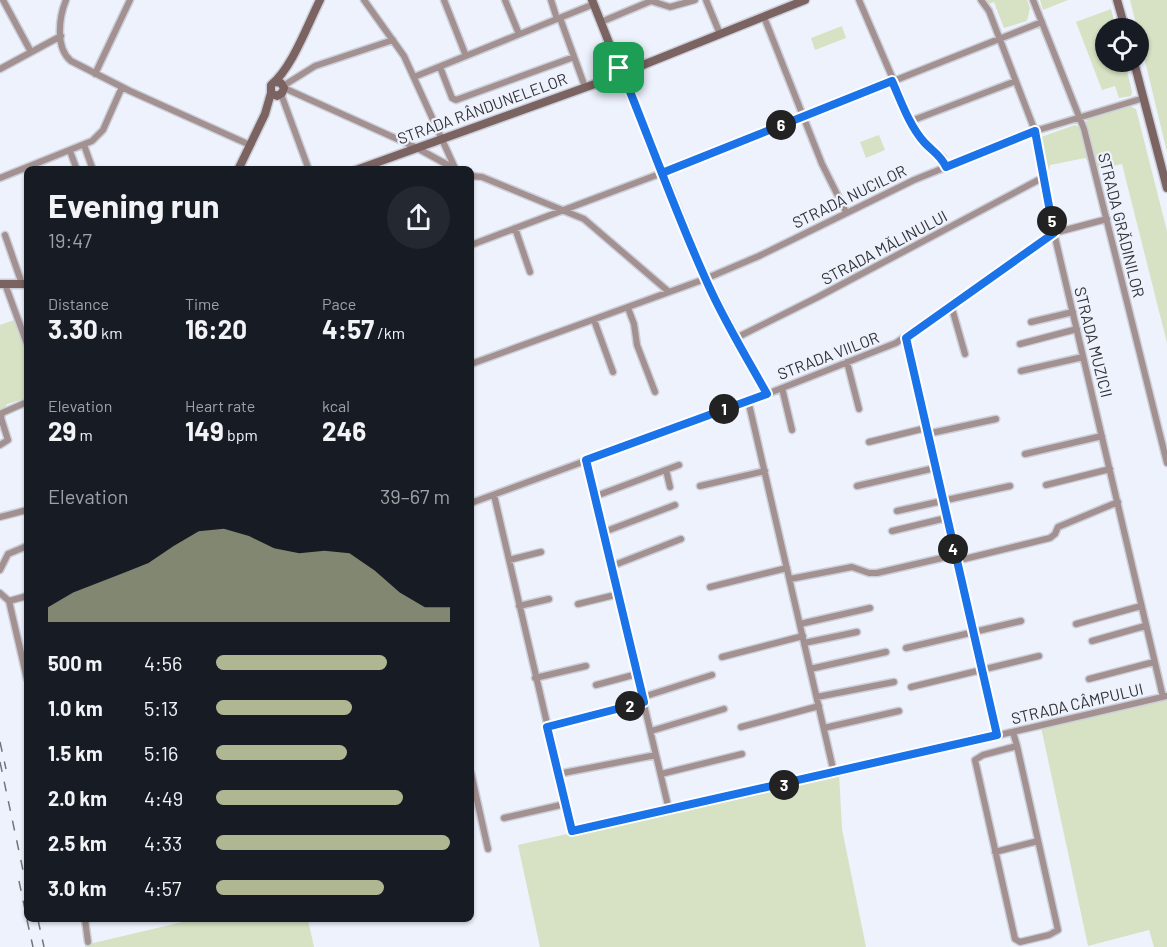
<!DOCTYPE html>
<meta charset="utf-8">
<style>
body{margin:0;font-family:Barlow,sans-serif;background:#242831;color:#f1f3f6;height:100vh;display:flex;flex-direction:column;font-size:22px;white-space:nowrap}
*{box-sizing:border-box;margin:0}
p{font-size:20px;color:#9ea1a6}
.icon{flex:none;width:33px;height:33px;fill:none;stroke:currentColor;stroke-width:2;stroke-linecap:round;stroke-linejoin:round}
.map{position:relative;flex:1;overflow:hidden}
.drawer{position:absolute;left:24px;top:166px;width:450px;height:756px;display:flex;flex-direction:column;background:#171b24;border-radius:9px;box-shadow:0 2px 4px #0004}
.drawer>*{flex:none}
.buttons{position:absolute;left:1095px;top:18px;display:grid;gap:12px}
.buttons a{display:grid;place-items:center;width:54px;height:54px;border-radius:50%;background:#171b24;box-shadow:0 2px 4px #0004;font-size:30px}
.pin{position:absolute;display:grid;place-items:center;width:51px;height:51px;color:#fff;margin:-26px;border-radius:12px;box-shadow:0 3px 9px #0006}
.km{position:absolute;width:30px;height:30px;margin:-15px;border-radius:50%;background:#222;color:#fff;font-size:16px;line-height:30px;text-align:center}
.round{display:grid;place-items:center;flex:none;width:63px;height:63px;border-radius:32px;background:#242831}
.summary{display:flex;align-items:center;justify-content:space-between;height:102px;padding:0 24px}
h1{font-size:33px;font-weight:700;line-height:45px}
.metrics{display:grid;grid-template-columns:repeat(3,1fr);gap:9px;height:102px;padding:6px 24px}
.metrics div{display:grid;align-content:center}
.metrics b{font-size:26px;font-weight:700}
.metrics small{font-size:16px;font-weight:400}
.metrics p{font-size:16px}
.chart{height:168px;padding:12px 24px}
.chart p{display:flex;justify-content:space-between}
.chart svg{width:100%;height:108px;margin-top:6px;fill:#aeb692;opacity:.7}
ul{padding:0 24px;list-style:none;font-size:20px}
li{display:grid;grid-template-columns:96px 72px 1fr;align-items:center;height:45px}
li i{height:15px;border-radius:8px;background:#aeb692}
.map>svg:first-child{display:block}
</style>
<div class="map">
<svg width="1167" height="947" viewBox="0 0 1167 947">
<rect width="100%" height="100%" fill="#eef2fd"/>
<path fill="#d6e2c3" d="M986 0H1027L1030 8 1027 21 1004 28 994 2 988 4Z
M1040 0H1068L1043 10Z
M1130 0H1167V152L1139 36 1138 28H1137Z
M1111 9 1116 28H1106V62H1125L1132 92 1131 96 1119 98 1115 86 1102 90 1076 22Z
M842 26 846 38 815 50 811 38Z
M1130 106 1136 109 1167 231V343L1122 164 1096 170 1085 127 1087 119Z
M1075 125 1079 127 1088 161 1085 158 1050 165 1049 170 1041 137Z
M879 135 885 150 866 158 860 142Z
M14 320 27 352V398L7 404 0 416V325Z
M1167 698V947H1154L1149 930 1088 946 1041 727Z
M839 773 842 829 866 947H540L518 845Z
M191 920H308L314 947H85V945Z"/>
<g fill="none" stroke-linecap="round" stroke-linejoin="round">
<g stroke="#cccfd9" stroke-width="9">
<path id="street" d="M3 0 31 52
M66 0C59 17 55 48 71 61L130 91 250 145
M364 0 404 56 455 168
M444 0 466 56
M505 0 519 34
M551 0 557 19
M706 0 720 34
M859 0 911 121 924 142 943 158 946 167
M981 0 989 11 1035 131 1054 233 1163 697
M1033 0 1084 129 1167 463
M764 17 822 164 846 212
M560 18 585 87
M601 22 651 1 670 7 695 0
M440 67 452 98 456 100 574 57
M0 69 61 36
M95 74 130 0
M414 77 594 4
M283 86 315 66 393 40
M284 88 415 147 457 170
M281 94 309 170
M911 121 1016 81
M84 145 93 170
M70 151 77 170
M471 176 482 177 584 219 669 292
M0 178 92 141 103 130 122 87
M515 228 530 272
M5 235 22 284
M471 245 662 173 1042 22
M5 284 27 344
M951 305 965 354
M628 308 634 324 637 345 655 392
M594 320 613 372
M1031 322 1073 312
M736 338 818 297 1044 177
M906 338 997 735
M1020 344 1077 329
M847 362 859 409
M471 364 705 279 759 256 914 180 1035 131 1144 98
M1021 371 1083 357
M782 388 792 430
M748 400 834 773
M927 434 996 419
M869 442 926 428
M0 445 8 440 1 418 2 413 27 402
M1025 454 1102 436
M586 460 669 810
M666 470 670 487
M1046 485 1110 469
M700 486 765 471
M857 486 935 468
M494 495 572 831 758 791 1167 696
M596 496 679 465
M471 503 767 394 896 343 1054 233 1107 219
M897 511 1010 486
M0 517 27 510
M892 531 946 518
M604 532 675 505
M509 560 541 552
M956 561 1050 538 1055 534 1058 527 1118 502
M612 566 681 539
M0 570 8 554 27 546
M790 579 852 567 869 573H877L955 555
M710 587 787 568
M0 593 9 601 27 679
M9 601 27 596
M578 604 619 594
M519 606 549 599
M800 624 870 608
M1076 624 1141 606
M1092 641 1145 626
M804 643 857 632
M906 648 1021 621
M722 657 803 636
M810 669 886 652
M535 678 586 666
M1089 679 1154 662
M596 685 637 674
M911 687 1039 656
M643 697 712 675
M817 697 894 682
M547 727 644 702
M741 727 819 706
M824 728 899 711
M651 731 724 709
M1013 732 1017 746 983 755 975 760 1015 939 1020 942 1049 935 1058 930 1017 746
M471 773 488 849
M558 774 656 755
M661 774 742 754
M504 818 565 804
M995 852 1038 841
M85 920 88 942"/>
</g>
<g stroke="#cccfd9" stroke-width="11">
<path id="secondary" d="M592 0 619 68
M1117 0 1125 28
M1134 62 1167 188
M628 71 805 0
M625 79 705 279 736 338 767 394
M276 82 281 83 284 88 282 93 277 96 271 93V85C292 68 307 26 320 0
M238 170 265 114 271 93
M356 170 617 76
M0 284H27"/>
</g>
<use href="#street" stroke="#a29190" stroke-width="6"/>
<use href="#secondary" stroke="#7b6362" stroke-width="8"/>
<path stroke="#73757b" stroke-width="1.5" stroke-dasharray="10 10" stroke-linecap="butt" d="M0 742 6 769
M0 762 27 889
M19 881 27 919
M27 920 33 947
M38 920 44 947"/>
</g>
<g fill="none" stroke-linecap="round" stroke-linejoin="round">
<g stroke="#fff" stroke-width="12">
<path id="route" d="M619 68 617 71V76L620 79H625C654 150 679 223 712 293 728 327 748 360 767 394L586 460 644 702 547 727 572 831 997 735 906 338 1054 233 1035 131 946 167C941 155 932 151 924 142 909 125 901 101 892 81L662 173 625 79 628 71 625 68H619"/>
</g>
<use href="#route" stroke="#1a73e8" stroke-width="8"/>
</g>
<g text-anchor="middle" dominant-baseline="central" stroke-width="4.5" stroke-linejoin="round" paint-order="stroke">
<g font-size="16" fill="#313236" stroke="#eef2fd">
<text transform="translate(482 108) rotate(-20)">STRADA RÂNDUNELELOR</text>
<text transform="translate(849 196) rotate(-26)">STRADA NUCILOR</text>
<text transform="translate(1122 225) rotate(76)">STRADA GRĂDINILOR</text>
<text transform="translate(884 247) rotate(-28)">STRADA MĂLINULUI</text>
<text transform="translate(1094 342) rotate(76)">STRADA MUZICII</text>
<text transform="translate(828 355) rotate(-21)">STRADA VIILOR</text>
<text transform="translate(1077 703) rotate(-13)">STRADA CÂMPULUI</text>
</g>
</g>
</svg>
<div class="buttons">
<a><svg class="icon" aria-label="locate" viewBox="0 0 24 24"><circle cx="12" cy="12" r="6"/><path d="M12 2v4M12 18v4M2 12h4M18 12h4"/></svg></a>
</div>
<div class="pin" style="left:619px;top:68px;background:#1e9e55"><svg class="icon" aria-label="arrive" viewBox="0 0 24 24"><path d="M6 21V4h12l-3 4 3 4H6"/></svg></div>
<b class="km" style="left:724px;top:409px">1</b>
<b class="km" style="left:630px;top:706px">2</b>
<b class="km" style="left:784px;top:785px">3</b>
<b class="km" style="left:953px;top:549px">4</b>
<b class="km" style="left:1052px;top:221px">5</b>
<b class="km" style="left:781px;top:125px">6</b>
<section class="drawer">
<div class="summary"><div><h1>Evening run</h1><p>19:47</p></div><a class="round"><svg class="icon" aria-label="share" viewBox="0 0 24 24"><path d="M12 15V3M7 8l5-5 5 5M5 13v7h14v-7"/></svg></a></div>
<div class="metrics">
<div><p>Distance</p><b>3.30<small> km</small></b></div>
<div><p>Time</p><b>16:20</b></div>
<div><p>Pace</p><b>4:57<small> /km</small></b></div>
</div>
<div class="metrics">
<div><p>Elevation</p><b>29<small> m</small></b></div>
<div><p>Heart rate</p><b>149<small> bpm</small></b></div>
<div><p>kcal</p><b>246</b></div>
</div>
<div class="chart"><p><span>Elevation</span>39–67 m</p>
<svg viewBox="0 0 160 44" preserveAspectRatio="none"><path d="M0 44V38L10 32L20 28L30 24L40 20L50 13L60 7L70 6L80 9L90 14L100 16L110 15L120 16L130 23L140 32L150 38L160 38V44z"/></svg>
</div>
<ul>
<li><b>500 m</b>4:56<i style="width:73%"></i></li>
<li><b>1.0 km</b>5:13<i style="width:58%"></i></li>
<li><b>1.5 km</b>5:16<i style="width:56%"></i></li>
<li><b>2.0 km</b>4:49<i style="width:80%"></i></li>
<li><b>2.5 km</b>4:33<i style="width:100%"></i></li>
<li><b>3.0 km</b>4:57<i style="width:72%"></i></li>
</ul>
</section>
</div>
